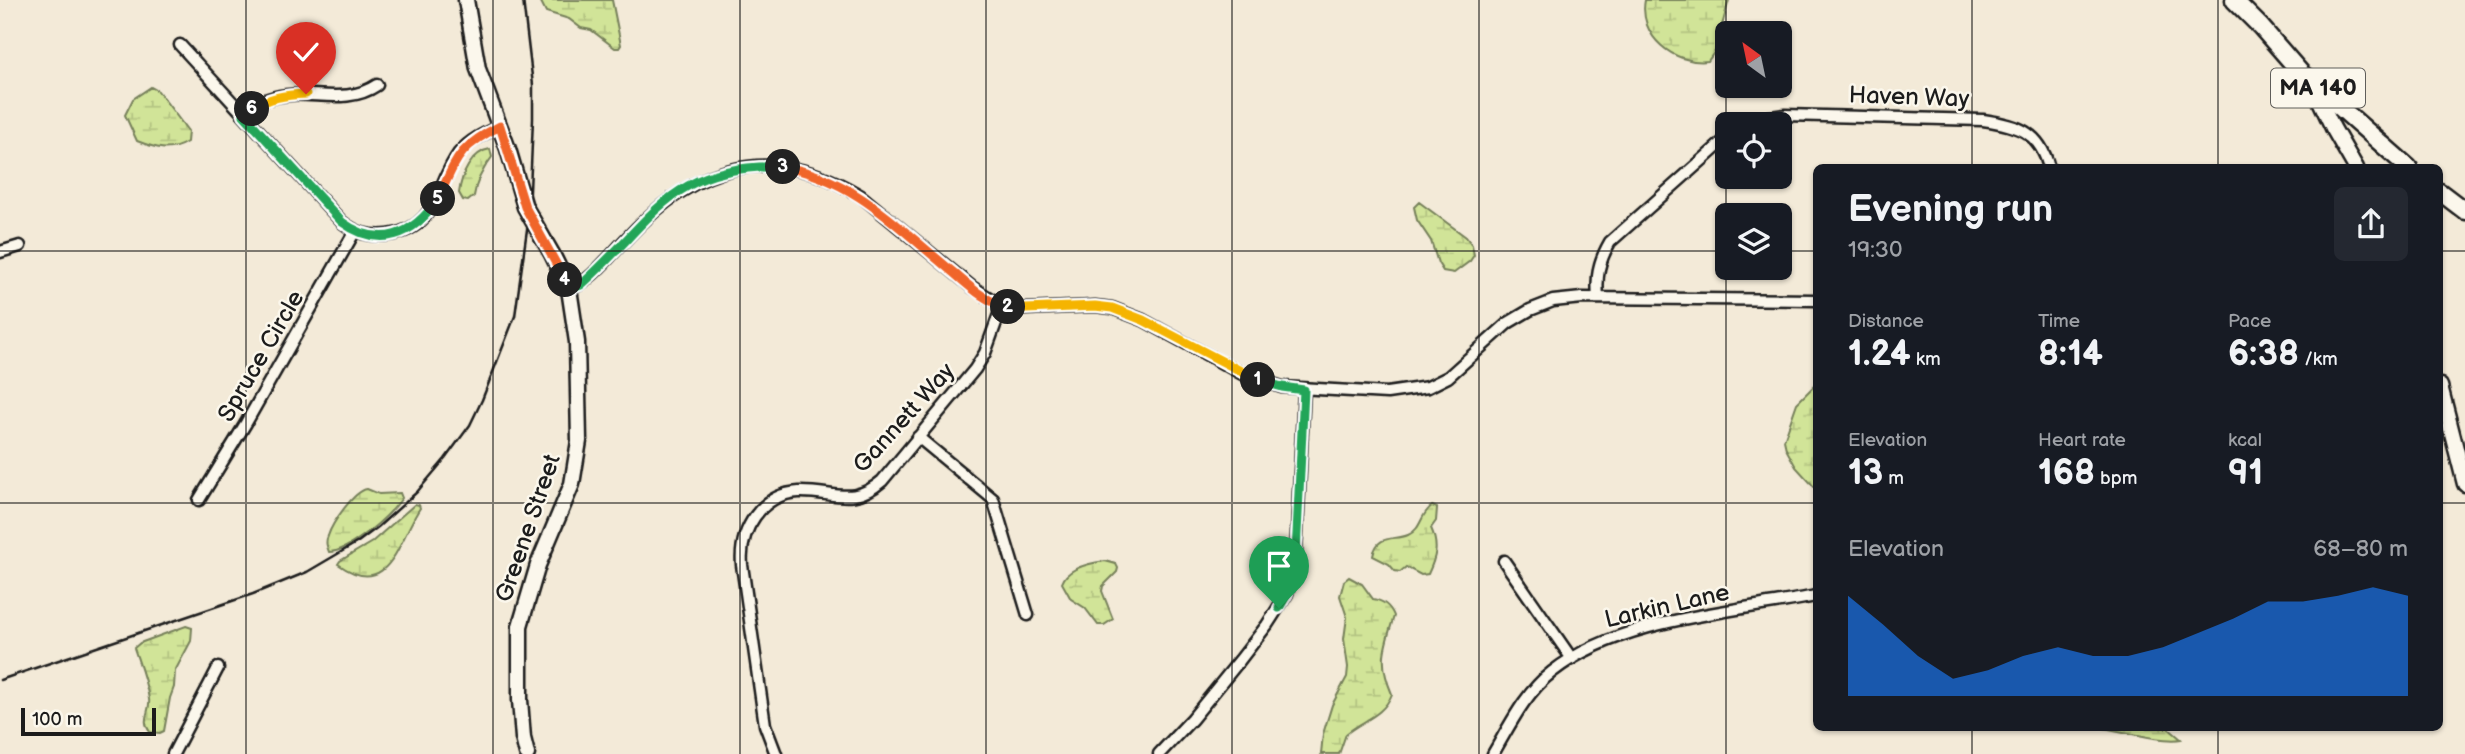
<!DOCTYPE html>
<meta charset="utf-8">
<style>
body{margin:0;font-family:"Balsamiq Sans",sans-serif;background:#242831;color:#f1f3f6;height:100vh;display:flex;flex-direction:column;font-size:26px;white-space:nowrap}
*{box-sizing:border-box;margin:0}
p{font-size:23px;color:#9ea1a6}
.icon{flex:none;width:38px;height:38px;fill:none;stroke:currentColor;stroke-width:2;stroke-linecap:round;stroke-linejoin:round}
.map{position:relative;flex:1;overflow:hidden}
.panel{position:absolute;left:1813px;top:164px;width:630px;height:567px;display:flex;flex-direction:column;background:#171b24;border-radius:10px;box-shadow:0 2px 5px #0004}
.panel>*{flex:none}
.needle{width:46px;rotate:327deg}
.buttons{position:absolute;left:1715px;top:21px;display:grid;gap:14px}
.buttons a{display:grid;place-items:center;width:77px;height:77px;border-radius:10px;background:#171b24;box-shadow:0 2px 5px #0004;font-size:35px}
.scale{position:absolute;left:21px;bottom:18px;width:135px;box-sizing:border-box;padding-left:7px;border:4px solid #1c1c1c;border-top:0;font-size:19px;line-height:24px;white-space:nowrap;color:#1c1c1c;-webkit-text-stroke:5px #fbf7ec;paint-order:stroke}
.pin{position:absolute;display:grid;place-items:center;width:60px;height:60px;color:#fff;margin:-72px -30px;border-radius:50% 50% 50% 0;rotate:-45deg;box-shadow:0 0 7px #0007}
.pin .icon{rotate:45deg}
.km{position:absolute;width:35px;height:35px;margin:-18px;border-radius:50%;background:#222;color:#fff;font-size:19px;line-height:35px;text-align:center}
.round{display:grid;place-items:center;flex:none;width:74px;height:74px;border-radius:10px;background:#242831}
.headline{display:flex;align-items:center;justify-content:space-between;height:119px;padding:0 35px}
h1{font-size:38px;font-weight:800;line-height:52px}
.figures{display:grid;grid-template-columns:repeat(3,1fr);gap:10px;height:119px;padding:7px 35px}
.figures div{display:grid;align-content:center}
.figures b{font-size:35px;font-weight:800}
.figures small{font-size:19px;font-weight:400}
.figures p{font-size:19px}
.chart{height:196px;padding:14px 35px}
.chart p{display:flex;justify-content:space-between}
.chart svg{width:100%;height:126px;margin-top:7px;fill:#1a73e8;opacity:.7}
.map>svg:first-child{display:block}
</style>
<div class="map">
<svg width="2465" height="754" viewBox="0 0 2465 754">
<defs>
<pattern id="wetland-marsh" width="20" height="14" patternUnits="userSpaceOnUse" patternTransform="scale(1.75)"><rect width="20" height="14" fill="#d1e498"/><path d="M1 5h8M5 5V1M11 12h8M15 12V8" fill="none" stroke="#b3c382"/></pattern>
</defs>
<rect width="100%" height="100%" fill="#f3ead8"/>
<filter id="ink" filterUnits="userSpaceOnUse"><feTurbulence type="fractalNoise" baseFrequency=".0143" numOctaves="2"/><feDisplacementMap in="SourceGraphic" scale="14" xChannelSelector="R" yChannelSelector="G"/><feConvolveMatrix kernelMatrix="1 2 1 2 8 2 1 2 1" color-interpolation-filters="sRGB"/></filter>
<g filter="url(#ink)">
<path fill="url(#wetland-marsh)" stroke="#76805a" stroke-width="2" d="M540 0H612L621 45 619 48H615L591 30 581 28 569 19 546 12Z
M1645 0H1729L1715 51 1708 61C1674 65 1638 36 1645 0Z
M151 87 158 91 188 131 187 142C169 153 155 148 137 141L125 115 133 99Z
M490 149 492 157C482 170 476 181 474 196L468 201 463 200 459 193C461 176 471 152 490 149Z
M1419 202 1466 237 1472 245 1474 255 1470 261 1454 273 1443 271 1438 263 1431 241 1417 220 1414 207Z
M1816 384V489L1796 467 1786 449 1784 440 1797 403Z
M367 489 379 494 400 493 402 498C390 515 350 552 329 552 327 547 325 542 328 536 332 523 354 491 367 489Z
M415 504 419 505 420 508C398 541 389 601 338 564L340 561 372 542Z
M1432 506 1437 508 1436 521 1431 528C1439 546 1436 557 1428 574L1421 575 1406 567 1400 572 1395 571 1389 564 1373 556C1377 533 1395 541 1408 535 1422 529 1420 514 1432 506Z
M1105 561 1116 564 1118 568 1117 572 1103 586 1102 591 1113 619 1104 625H1098L1085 608 1071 599 1062 583C1067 568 1090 563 1105 561Z
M1349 577 1362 584 1373 599C1384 601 1390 606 1394 616 1384 649 1378 661 1392 694 1383 717 1362 720 1346 734L1339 754H1321L1323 734 1332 705 1347 677 1348 667 1344 639 1347 617 1340 596 1344 581Z
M186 626 192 628 191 641 175 671 174 687 170 698 164 731 160 733 150 732C140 719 151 712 149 699 146 681 140 666 134 648L140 643Z
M2103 728H2168L2181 739C2166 743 2121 731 2103 728Z"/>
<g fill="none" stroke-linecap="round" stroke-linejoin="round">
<g stroke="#1c1c1c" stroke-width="15">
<path id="street" d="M180 45 342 222C356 233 369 237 388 235 438 229 435 186 459 153 470 140 485 133 500 126
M244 115C252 110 259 103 268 99 304 86 343 108 377 85
M1747 124 1764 118 1785 115 1983 120C2017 125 2040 131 2049 168
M0 252 20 246
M569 289C589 284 613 252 628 237 696 164 772 141 861 196L972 287 1002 306 1025 309 1095 306 1112 308 1143 320 1244 375 1282 387 1387 393 1428 387 1448 377 1508 323 1530 310 1553 301 1582 298 1816 300
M1598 298C1596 275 1599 261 1610 242L1727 138
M918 437 993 499 1028 615
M199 500 246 423 355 231
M1504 561 1572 659
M173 754 218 668
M776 754 765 725 742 565C739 530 761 494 799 492 834 491 852 507 882 481L975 369 985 353 1002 306
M1159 754 1192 719 1240 660 1267 625 1287 594 1296 553 1304 390
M1493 754C1510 725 1525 693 1552 672 1620 618 1733 612 1816 596"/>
</g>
<g stroke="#1c1c1c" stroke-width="19">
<path id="secondary" d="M466 0 478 69 508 149 525 207 552 254 569 289 577 342 579 441 572 484 538 565 520 626V700L523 738 527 754
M2313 86 2333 128 2356 168
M2440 386 2465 484"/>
</g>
<g stroke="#1c1c1c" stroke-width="21">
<path id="primary" d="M2234 0 2261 27 2301 73 2409 168
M2440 192 2465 211"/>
</g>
<use href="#street" stroke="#fbf7ec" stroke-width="10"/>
<use href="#secondary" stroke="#fbf7ec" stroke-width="14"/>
<use href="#primary" stroke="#fbf7ec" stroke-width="16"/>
<path stroke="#1c1c1c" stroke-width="2.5" d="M0 680 253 594 307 572 358 542 378 527 417 492 445 459 470 425 482 400 515 316 529 215 533 119V85L523 0"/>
</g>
</g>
<g fill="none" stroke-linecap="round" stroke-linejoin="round" filter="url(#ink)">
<g stroke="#fff" stroke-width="14">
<path id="split-1" d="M1258 380 1282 387 1304 390 1296 554 1287 594 1279 608"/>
</g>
<g stroke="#fff" stroke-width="14">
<path id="split-2" d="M1008 307 1026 309 1095 306 1112 308 1143 320 1258 380"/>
</g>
<g stroke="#fff" stroke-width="14">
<path id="split-3" d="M783 167C853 177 901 230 954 273 968 285 988 304 1008 307"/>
</g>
<g stroke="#fff" stroke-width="14">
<path id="split-4" d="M565 280 569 289 581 285C654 220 670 163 783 167"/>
</g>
<g stroke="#fff" stroke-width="14">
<path id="split-5" d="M438 199C457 158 458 147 500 126L525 207 565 280"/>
</g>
<g stroke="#fff" stroke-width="14">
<path id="split-6" d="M252 109 244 115 342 222C380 250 414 235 438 199"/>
</g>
<g stroke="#fff" stroke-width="14">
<path id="split-7" d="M252 109C269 97 285 95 306 94"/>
</g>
<use href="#split-1" stroke="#22a559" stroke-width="9"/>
<use href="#split-2" stroke="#f5b400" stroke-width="9"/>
<use href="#split-3" stroke="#f0652b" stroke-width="9"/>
<use href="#split-4" stroke="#22a559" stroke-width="9"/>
<use href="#split-5" stroke="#f0652b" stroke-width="9"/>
<use href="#split-6" stroke="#22a559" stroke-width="9"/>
<use href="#split-7" stroke="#f5b400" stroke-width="9"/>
</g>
<path fill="none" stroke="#1c1c1c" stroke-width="2" stroke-opacity="0.55" d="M246 0V754M493 0V754M740 0V754M986 0V754M1232 0V754M1479 0V754M1726 0V754M1972 0V168M2218 0V168M0 251H1727M1780 251H1816M2440 251H2465M0 503H1816M2440 503H2465M1972 728V754M2218 728V754"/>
<g text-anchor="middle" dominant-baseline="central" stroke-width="5" stroke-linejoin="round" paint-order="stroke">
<rect fill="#fbf7ec" stroke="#5f5e5a" stroke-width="2" x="2271" y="68.5" width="94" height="39" rx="5"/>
<g font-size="23" font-weight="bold" fill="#1c1c1c">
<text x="2318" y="88">MA 140</text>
</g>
<g font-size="24" fill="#1c1c1c" stroke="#fbf7ec">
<text transform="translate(1909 97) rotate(2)">Haven Way</text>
<text transform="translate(261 356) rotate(-60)">Spruce Circle</text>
<text transform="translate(904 418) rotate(-48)">Gannett Way</text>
<text transform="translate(528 528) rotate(-71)">Greene Street</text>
<text transform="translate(1667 606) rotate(-13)">Larkin Lane</text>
</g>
</g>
</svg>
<div class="buttons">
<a><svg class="needle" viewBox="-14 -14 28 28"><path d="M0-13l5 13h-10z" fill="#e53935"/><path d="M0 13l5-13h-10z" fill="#9ea1a6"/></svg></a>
<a><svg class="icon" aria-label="locate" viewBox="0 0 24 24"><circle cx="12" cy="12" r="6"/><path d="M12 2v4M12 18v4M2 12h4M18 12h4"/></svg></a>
<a><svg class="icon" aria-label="layers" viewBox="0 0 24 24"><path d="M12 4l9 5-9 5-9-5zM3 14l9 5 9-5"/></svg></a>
</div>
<div class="scale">100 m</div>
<div class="pin" style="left:1279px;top:608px;background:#1e9e55"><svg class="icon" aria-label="arrive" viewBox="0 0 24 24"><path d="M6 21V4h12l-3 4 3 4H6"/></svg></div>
<div class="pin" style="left:306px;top:94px;background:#d93025"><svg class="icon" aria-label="check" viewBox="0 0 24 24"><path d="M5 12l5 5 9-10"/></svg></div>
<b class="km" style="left:1258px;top:380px">1</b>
<b class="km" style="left:1008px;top:307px">2</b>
<b class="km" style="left:783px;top:167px">3</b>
<b class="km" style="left:565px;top:280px">4</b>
<b class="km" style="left:438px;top:199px">5</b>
<b class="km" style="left:252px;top:109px">6</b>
<section class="panel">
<div class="headline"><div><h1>Evening run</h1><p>19:30</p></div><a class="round"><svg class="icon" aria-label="share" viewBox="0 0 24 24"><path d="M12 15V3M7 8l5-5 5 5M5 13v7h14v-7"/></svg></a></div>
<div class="figures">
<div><p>Distance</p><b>1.24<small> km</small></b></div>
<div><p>Time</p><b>8:14</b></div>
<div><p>Pace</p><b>6:38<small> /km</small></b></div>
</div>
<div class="figures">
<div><p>Elevation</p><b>13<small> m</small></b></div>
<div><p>Heart rate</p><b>168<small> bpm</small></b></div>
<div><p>kcal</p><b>91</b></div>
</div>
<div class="chart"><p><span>Elevation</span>68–80 m</p>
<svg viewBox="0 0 160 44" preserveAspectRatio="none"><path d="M0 44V9L10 19L20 30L30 38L40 35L50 30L60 27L70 30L80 30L90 27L100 22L110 17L120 11L130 11L140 9L150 6L160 9V44z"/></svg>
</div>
</section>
</div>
